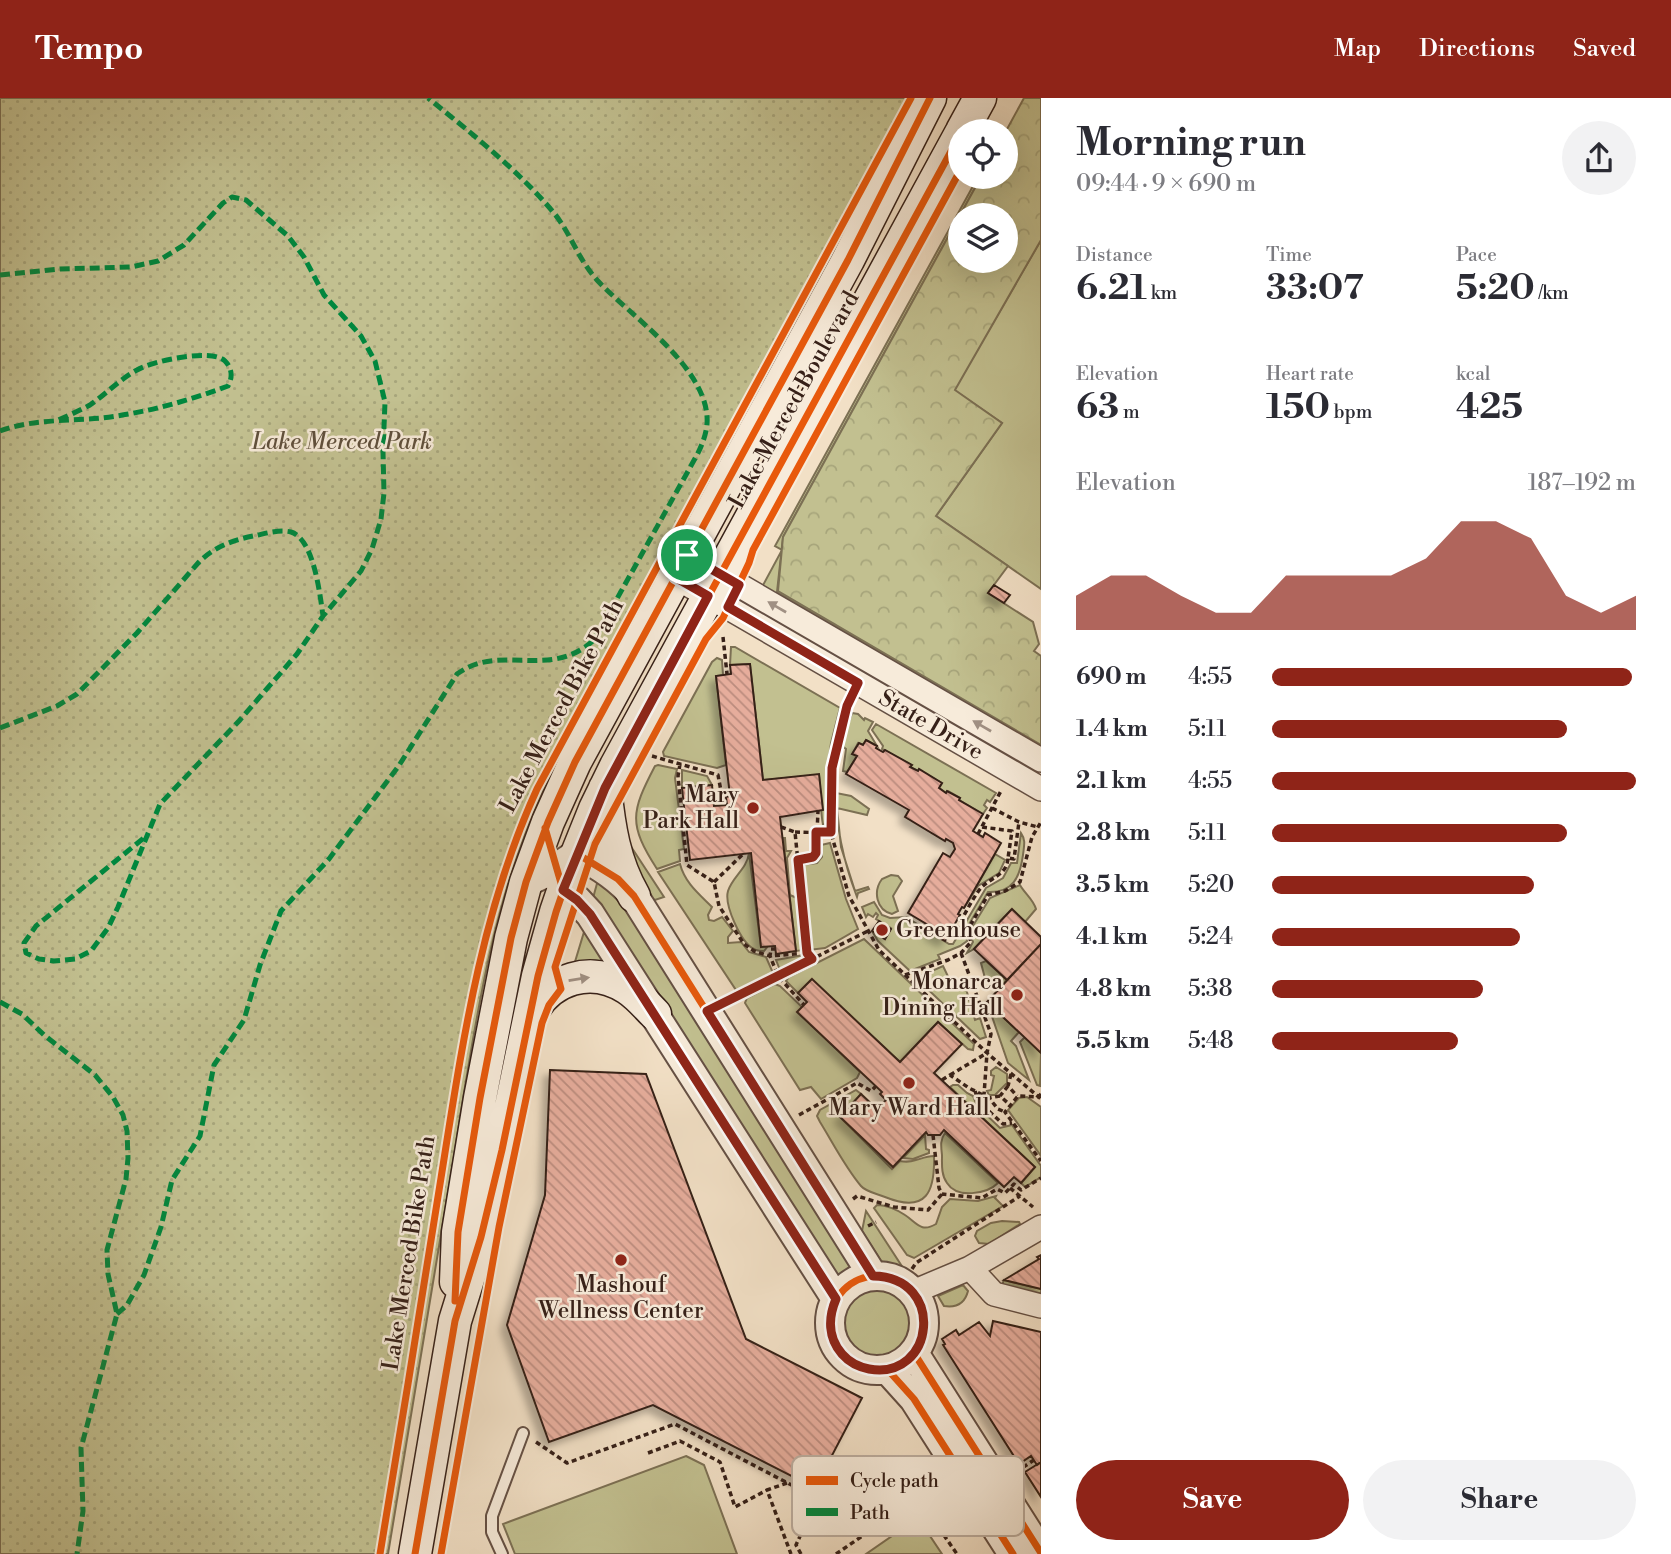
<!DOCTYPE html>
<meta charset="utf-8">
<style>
body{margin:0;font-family:"Libre Bodoni",serif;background:#f2f2f3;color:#2b2b33;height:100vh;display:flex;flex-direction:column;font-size:26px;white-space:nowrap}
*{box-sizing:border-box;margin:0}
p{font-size:23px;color:#7c7c81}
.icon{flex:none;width:38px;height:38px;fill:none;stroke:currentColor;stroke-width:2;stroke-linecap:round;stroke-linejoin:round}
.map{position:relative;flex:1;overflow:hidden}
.sheet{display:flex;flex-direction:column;background:#fff;width:630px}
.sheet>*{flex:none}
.fabs{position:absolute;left:948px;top:21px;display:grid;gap:14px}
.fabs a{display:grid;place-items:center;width:70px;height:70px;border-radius:50%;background:#fff;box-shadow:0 7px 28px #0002;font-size:35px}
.pin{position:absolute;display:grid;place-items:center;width:60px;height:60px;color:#fff;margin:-30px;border:4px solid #fff;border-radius:50%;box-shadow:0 2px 7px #0007}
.round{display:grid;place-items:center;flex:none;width:74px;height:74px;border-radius:37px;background:#f2f2f3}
.overview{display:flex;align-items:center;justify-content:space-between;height:119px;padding:0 35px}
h1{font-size:38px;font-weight:700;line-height:52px}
.metrics{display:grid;grid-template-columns:repeat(3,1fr);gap:10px;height:119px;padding:7px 35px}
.metrics div{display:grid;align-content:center}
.metrics b{font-size:35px;font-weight:700}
.metrics small{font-size:19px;font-weight:400}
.metrics p{font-size:19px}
.chart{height:196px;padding:14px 35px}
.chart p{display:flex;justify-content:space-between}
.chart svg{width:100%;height:126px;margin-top:7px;fill:#8f2418;opacity:.7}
.action{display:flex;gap:14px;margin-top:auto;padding:14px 35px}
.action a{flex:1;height:80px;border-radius:42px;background:#8f2418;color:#fff;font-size:28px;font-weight:700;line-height:80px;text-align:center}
.action a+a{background:#f2f2f3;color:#2b2b33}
ul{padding:0 35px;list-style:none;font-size:23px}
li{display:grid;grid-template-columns:112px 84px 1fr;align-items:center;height:52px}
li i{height:18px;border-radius:9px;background:#8f2418}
header{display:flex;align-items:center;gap:42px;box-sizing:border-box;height:98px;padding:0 35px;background:#8f2418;color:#fff}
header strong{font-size:33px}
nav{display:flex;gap:38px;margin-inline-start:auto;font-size:24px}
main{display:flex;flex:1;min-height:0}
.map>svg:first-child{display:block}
</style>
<header>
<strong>Tempo</strong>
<nav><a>Map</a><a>Directions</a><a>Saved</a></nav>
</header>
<main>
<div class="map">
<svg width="1041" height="1456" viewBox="0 0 1041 1456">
<defs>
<pattern id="forest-crowns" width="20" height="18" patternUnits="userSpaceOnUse" patternTransform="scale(1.75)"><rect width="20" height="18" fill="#c2c090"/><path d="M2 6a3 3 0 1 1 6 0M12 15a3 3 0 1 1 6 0" fill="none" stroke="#a7a57b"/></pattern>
<pattern id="park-dots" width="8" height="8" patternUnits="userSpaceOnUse" patternTransform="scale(1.75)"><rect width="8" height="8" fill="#c2c090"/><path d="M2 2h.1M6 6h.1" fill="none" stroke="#a7a57b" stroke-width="1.8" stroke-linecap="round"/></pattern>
<pattern id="building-back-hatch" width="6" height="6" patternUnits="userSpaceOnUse" patternTransform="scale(1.75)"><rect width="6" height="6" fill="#e6ad9c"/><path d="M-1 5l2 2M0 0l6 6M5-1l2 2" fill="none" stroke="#bb8c7e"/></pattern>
<filter id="shadow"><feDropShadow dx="-6" dy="6" stdDeviation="3.5" flood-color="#0004"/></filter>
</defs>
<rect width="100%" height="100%" fill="#f2e0c6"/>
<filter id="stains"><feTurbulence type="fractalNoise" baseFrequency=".00286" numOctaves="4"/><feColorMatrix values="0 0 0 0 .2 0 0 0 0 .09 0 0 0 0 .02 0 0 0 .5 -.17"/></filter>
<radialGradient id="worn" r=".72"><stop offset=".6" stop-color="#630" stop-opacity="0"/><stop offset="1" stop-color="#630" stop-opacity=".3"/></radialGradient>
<path fill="#c2c090" stroke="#7c7054" stroke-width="2" d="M978 79H981L783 439 777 494 1041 647V650L762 489 782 452 775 448Z
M1041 142V491L936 418 1002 325 954 292Z
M767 515 853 565 850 568 764 519Z
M731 549H735L840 610 831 645 826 683 827 726 823 727C820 711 821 693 819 677L763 682 750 566 730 567Z
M717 560 722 562 723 577 716 578 726 667 717 670 664 658 663 654 712 564Z
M882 582 1036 671 1034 675 880 586Z
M852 615 858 616 864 622 865 620 873 624 868 633 877 648 866 642 863 647 858 645 853 655 857 658 847 674 843 673 846 651 841 647Z
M876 626 996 695 990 704 987 702 984 707 987 710 983 716 959 702 960 700 948 693 946 695 939 690 942 685 919 672 918 673 910 669 911 667 882 651 883 648 872 632Z
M658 667 677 671 675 680 684 751 679 752 680 763 657 771C628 726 631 714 655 668Z
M682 672 707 678 712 687 682 690Z
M836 680V695L851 698 869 711 867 717 837 710 841 749 855 793 868 789 869 791 858 795 857 799C842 760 834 722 836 680Z
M1021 735C1026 742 1024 748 1023 757 1020 779 1013 795 988 794L965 833 967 843 960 848 938 857 940 861 910 873 878 843 872 833 885 841 891 830 876 821 878 817 876 815 873 819 868 816 866 819 862 809 874 804 882 817 890 820 906 819 949 846H953L986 790 1003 780 1011 765H1017Z
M783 740H785L786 753H791L787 760 790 797 799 801 804 852 796 853Z
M628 744 664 799 655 802 647 799Z
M830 745 846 801 858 831 825 850 809 852 801 767 817 765 822 759 821 747Z
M749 755 761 849 768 848 764 853C760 853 757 853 754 851 741 845 724 807 728 793 732 779 747 771 749 755Z
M995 756 1005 762 999 775 978 788 964 810Z
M680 766C685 785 699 796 712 809L708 817 709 822 714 823 722 819 733 833 728 839V845L741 844 749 854 766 859 773 875 772 877 741 893 736 892 658 774Z
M891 777 898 778 902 783 893 798 898 813 892 816C876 812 873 793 882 781Z
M598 782 619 797 855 1170 836 1182 593 800Z
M1020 787C1025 796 1033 801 1036 811L1025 824 1011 812 974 851 967 855 973 844 970 836 971 831 990 800Z
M584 834 611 869 574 867Z
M864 841 974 946 973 952 968 951 938 924 900 964 811 882 798 895 786 883 789 879Z
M804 857 805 860 780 872 776 862Z
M986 863 1007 882 1000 890 991 882 986 884 981 865Z
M943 868 953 889 964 884 975 922 980 920 986 939 980 941 916 880Z
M775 886 780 888 802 909 798 914 860 974 857 980 821 1001 811 989 800 992 745 905 747 900Z
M987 904 1019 934 1011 943 1016 948 1029 982 1008 965Z
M1025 939 1041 955 1040 988 1037 987 1020 944Z
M996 969 1007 976V985L995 997H989L987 993 991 992 994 978 991 977V973Z
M953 987H958L967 995 973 998 977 1008 1000 1030 1012 1027 1041 1068V1079L1025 1089 1021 1085 1035 1069 950 989Z
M856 992 861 996 847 1012 841 1006 834 1013 892 1071 900 1063C915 1066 921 1058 934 1058 935 1093 927 1116 885 1099 878 1096 866 1094 861 1088 845 1069 833 1045 820 1024L817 1018 820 1012Z
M1027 999 1041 1009V1058L1008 1012 1019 1000Z
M945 1035 998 1085C987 1096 957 1101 947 1085 941 1077 942 1066 942 1057 941 1048 940 1042 945 1035Z
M925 1037 926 1051 929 1052V1055L913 1061 903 1060Z
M996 1098 995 1100 1003 1108 914 1160 907 1157 874 1110 877 1107C886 1107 898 1112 905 1117 917 1125 921 1135 936 1126L942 1109 950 1101 978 1103Z
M866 1113 907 1176 881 1163 862 1133Z
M1002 1123 1019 1124 1020 1126 989 1146 979 1145 975 1138 977 1133 991 1125Z
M1004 1182 1041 1191V1196L1002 1187Z
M963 1187 968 1193C965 1205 957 1210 944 1208L938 1198Z
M841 1225a36 36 0 1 1 72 0a36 36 0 1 1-72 0Z
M686 1358 704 1367 737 1456H515L503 1426Z
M918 1420 942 1456H866Z"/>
<path fill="url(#forest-crowns)" stroke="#7c7054" stroke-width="2" fill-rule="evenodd" d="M1024 0H1041V142L955 292 1002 325 936 418 1008 468 988 495 1033 524 1039 546 1034 553 1041 558V647L778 493 783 439 981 79H1006V33ZM961 117H1006V163H961Z"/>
<path fill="url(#park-dots)" stroke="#7c7054" stroke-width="2" d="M0 0H917L543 693C490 809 474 933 454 1058 432 1191 410 1323 388 1456H0Z"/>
<path fill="url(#building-back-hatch)" stroke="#362018" stroke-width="2" filter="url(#shadow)" d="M994 487 1010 497 1004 505 988 495Z
M750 566 763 682 819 676 823 712 780 719 796 853 776 856 775 848 761 849 751 755 690 762 682 690 712 687 714 708 727 707 726 699 730 698 716 578 731 576 730 567Z
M866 642 877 648 876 650 883 654 885 652 912 667 910 669 918 673 919 671 942 685 939 690 946 695 947 693 960 700 959 702 983 716 973 733 983 739 985 735 1001 745 964 810 962 809 958 816 960 817 945 843 931 835 933 830 908 815 943 755 950 759 955 751 953 745 946 741 945 743 905 719 909 712 846 676 857 658 852 656 859 645 863 647Z
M1012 811 1041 839V846L1007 882 974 851Z
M879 823 891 831 885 841 872 833Z
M1041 846V955L987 904Z
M812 881 900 964 938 924 962 946 934 975 1035 1069 1021 1085 1014 1079 1004 1089 944 1032 940 1037H928L926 1034 893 1069 840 1019 861 996 877 1011 886 1002 880 996 882 994 797 914 807 904 798 895Z
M550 972 646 976 746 1241 862 1300 815 1390 653 1307 549 1344 507 1227 545 1097Z
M1041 1157V1191L1004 1182 1039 1161 1037 1159Z
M993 1223 1041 1234V1364L1037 1367 1031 1358 1019 1366 943 1247 945 1246 942 1241 956 1232 959 1237 979 1224 990 1238Z
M1041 1364V1399L1025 1374Z"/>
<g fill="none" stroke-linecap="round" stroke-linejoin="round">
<g stroke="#655044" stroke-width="14">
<path id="service" d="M502 1456 492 1434V1418L523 1335"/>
</g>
<g stroke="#655044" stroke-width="26">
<path id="minor" d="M687 457 1041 662
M675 479 1041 691
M970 1170 1041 1129
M913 1194 970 1170 994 1196 1041 1208"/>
</g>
<g stroke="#655044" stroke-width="32">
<path id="tertiary" d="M557 774 563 792 577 802 590 816 836 1201
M526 784 556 770 577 756C599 767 618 779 634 798L873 1178
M830 1225a47 47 0 1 1 94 0a47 47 0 1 1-94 0Z
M914 1255 1041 1455
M887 1271 914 1301 1013 1456"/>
</g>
<g stroke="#362018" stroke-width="35">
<path id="secondary" d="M962 33 980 0
M605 690C609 728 614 764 634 798
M530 917C550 880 591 867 627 890 638 897 646 907 655 916
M456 1184 458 1134 480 1000 511 840 526 784 548 724 575 664 848 162 930 0
M415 1456 455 1223 481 1139 502 1052 538 878 556 814 570 773 595 711 616 668 961 35"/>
</g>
<path stroke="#362018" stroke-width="3.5" stroke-dasharray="5 3.5" stroke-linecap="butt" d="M723 539 727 576
M850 603 832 670 831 735 849 798 879 852 987 955 1041 1001
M652 658 718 677 721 693 729 692
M680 666 678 678 687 767 714 784 719 808 744 846 754 853 770 858 778 878 868 833
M992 710 1019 724 1038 729
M781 729 795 734 807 855 812 861
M982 729 1012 733 1008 760 1014 761 1019 724
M795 734 831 735
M978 736 1002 691
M798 762 813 759 816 756 818 713
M714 784 743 756
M952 839C961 824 969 806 980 791 990 779 1007 778 1008 760
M776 851H771L770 858 807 855
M961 855 991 936 987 955 984 997
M905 877 948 862 961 855 971 844 967 833 988 797 1005 793 1020 784 1032 739 1041 724
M727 904 778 878 804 907
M1011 976 1008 988 1017 998
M950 977 987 955
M942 982 950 977 969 990 989 1000
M1008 988 1000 998 1010 1007
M975 993 979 1004 1003 1026 1012 1025
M1041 996 1038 999 1018 998 1005 1014 1041 1063
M1000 998 989 1000 998 1011 1005 1014
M799 1017 857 985 871 993 876 988
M933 1037 939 1090 942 1096 982 1100 997 1091 1005 1095 1014 1086 1021 1092 1041 1080
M1010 1090 1033 1109
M853 1101 857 1098 894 1109 928 1112 942 1096
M868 1128 876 1124
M912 1171 916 1165 1020 1098
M536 1344 567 1365 675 1326 843 1414 916 1369
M648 1355 680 1343 720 1364 735 1409 767 1392
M1016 1374 1034 1362
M787 1385 767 1392 791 1456
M801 1456 796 1447 817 1401
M836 1456 918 1400 957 1456"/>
<use href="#service" stroke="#f7ebda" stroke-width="10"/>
<use href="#minor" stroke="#f7ebda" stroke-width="23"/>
<use href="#tertiary" stroke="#f7ebda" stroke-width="28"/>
<use href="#secondary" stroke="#f7ebda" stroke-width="32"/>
<path stroke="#00873e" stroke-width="5" stroke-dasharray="10 5" stroke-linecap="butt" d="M0 177 60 171 131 169 158 163 184 147 223 105 232 99 246 102 288 138 304 159 324 197 361 238 375 263 385 304 383 354 384 395 381 421 372 451 361 473 323 518 297 556 239 623 160 706 118 809 108 830 91 853 75 861 54 863 39 861 26 855 24 845 36 828 145 739
M0 333C32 321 69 323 102 320 145 315 188 303 228 288 233 279 232 270 225 263 212 250 152 263 137 272 120 281 106 296 90 307 79 313 67 318 56 323
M0 630 57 608 77 596 137 535 199 464C214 449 233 442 253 438 264 436 279 431 291 434 314 441 320 497 323 518
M0 904 22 916 44 937 95 977 113 999 123 1017 127 1033 128 1060 126 1081 107 1152 108 1176 117 1216 81 1350 83 1413 77 1456
M117 1216 127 1207 144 1177 161 1129 172 1082 200 1038 214 967 244 922 260 867 281 813 329 761 398 669 457 576C501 544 549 583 594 542L697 357C702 347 706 337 707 326 711 271 629 217 597 182 578 161 571 136 554 115 519 73 470 34 428 0"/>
<g stroke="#f7ebda" stroke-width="11">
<path id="cycleway" d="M545 730 563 792 577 802 590 816 836 1201
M579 757 618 781 634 798 873 1178
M830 1225a47 47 0 1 1 94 0a47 47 0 1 1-94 0Z
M455 1203 458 1134 480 1000 511 840 526 784 548 724 575 664 848 162 930 0
M914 1255 1041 1455
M887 1271 914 1301 1013 1456
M380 1456C401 1331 421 1205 441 1080 462 948 481 813 537 691L911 0
M415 1456 455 1223 481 1139 502 1052 538 878 556 814 570 773 595 711 616 668 961 35
M441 1456 499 1129 542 925 549 907 561 891 555 869 595 746 706 541 723 520 749 465 753 452 961 71"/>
</g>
<use href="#cycleway" stroke="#e8590c" stroke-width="7"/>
</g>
<defs><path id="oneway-solid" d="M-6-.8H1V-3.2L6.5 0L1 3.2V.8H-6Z" transform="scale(1.75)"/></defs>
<g fill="#a09083">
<use href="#oneway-solid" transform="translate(777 509) rotate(-150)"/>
<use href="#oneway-solid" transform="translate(982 628) rotate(-150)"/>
<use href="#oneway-solid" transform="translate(579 881) rotate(-9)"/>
</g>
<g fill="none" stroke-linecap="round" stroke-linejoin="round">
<g stroke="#fff" stroke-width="14">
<path id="route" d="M687 457 739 487 728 509 858 585 847 608 832 670 831 734H816V755L813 759 798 762 807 855 812 861 707 913 873 1178C947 1179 935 1283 869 1271 859 1269 849 1264 842 1256 828 1240 828 1220 836 1201L590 816 577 802 563 792 605 690 708 498 675 479Z"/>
</g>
<use href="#route" stroke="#8f2418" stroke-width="9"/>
</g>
<g fill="#8f2418" stroke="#f7ebda" stroke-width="2.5">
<circle cx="753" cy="710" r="7"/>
<circle cx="882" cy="832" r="7"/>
<circle cx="1017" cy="897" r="7"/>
<circle cx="909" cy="985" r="7"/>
<circle cx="621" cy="1162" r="7"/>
</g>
<g text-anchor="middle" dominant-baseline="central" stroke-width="5" stroke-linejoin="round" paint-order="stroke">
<g font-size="23" fill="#362018" stroke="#f7ebda">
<text transform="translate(794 302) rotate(-61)">Lake Merced Boulevard</text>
<text transform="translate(562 608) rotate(-62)">Lake Merced Bike Path</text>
<text transform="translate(931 627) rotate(30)">State Drive</text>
<text transform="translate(409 1155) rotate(-81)">Lake Merced Bike Path</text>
</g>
<g font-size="23" font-style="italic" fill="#60503c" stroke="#f7ebda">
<text x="342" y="344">Lake Merced Park</text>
</g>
<g font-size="23" fill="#362018" stroke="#f7ebda" text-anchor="end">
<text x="739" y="697">Mary<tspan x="739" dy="26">Park Hall</tspan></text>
<text x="896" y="832" text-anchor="start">Greenhouse</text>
<text x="1003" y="884">Monarca<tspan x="1003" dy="26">Dining Hall</tspan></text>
<text x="909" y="1010" text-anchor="middle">Mary Ward Hall</text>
<text x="621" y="1187" text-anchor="middle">Mashouf<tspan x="621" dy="26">Wellness Center</tspan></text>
</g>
</g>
<rect x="792" y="1358" width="232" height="80" rx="10" fill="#f7ebda" stroke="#bdaea0" stroke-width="2"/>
<rect x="806" y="1378" width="32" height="9" fill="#e8590c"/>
<rect x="806" y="1410" width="32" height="8" fill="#00873e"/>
<g font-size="19" fill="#362018">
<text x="850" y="1389">Cycle path</text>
<text x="850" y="1421">Path</text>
</g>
<rect width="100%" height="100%" filter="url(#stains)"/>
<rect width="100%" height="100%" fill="url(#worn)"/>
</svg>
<div class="fabs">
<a><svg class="icon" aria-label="locate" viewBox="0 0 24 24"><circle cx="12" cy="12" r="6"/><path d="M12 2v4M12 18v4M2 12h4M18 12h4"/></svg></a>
<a><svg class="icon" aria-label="layers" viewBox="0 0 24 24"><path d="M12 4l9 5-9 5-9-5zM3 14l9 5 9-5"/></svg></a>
</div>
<div class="pin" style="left:687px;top:457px;background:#1e9e55"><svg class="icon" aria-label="arrive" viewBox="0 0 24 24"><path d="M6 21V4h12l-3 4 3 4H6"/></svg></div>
</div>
<section class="sheet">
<div class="overview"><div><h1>Morning run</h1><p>09:44 · 9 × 690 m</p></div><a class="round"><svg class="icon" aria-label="share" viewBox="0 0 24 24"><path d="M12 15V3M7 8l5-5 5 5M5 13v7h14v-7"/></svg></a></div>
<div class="metrics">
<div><p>Distance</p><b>6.21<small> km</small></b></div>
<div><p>Time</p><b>33:07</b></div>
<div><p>Pace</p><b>5:20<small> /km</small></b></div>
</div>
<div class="metrics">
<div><p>Elevation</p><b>63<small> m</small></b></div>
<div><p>Heart rate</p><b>150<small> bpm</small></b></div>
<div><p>kcal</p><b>425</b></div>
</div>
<div class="chart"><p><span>Elevation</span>187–192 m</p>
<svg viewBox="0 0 160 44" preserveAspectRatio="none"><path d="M0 44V32L10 25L20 25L30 32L40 38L50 38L60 25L70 25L80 25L90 25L100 19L110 6L120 6L130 12L140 32L150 38L160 32V44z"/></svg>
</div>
<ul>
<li><b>690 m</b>4:55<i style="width:99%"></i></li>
<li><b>1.4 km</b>5:11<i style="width:81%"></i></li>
<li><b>2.1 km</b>4:55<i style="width:100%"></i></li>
<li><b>2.8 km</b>5:11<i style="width:81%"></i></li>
<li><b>3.5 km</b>5:20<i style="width:72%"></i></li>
<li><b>4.1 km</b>5:24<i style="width:68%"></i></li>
<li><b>4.8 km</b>5:38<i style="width:58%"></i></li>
<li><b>5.5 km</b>5:48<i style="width:51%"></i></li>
</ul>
<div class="action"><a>Save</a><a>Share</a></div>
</section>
</main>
